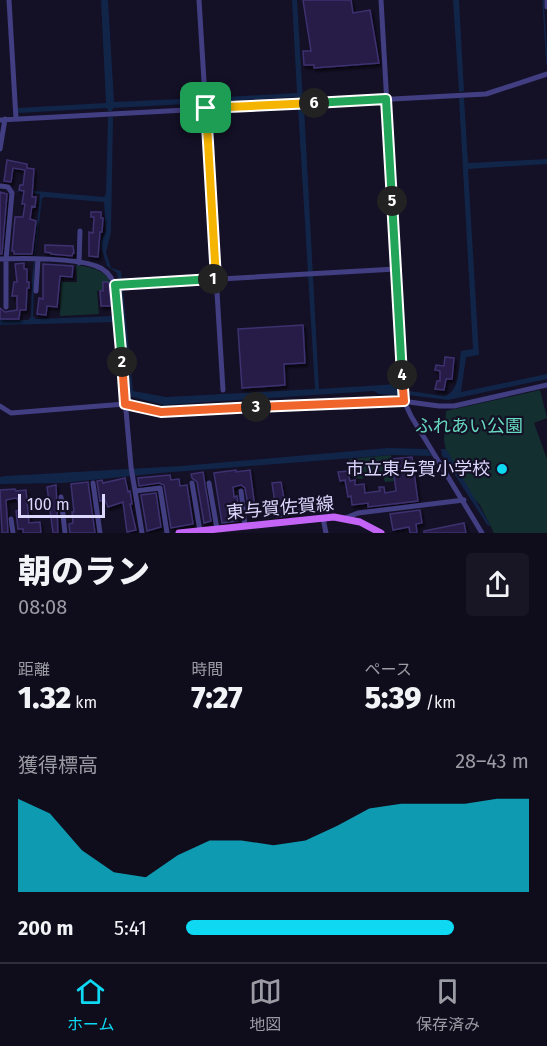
<!DOCTYPE html>
<html lang="ja">
<meta charset="utf-8">
<style>
body{margin:0;font-family:"Fira Sans","Noto Sans JP",sans-serif;background:#181525;color:#f1f3f6;height:100vh;display:flex;flex-direction:column;font-size:22px;white-space:nowrap}
*{box-sizing:border-box;margin:0}
p{font-size:20px;color:#9b9ba3}
.icon{flex:none;width:33px;height:33px;fill:none;stroke:currentColor;stroke-width:2;stroke-linecap:round;stroke-linejoin:round}
.map{position:relative;height:533px;overflow:hidden}
.sheet{display:flex;flex-direction:column;background:#0f0c1c;flex:1}
.sheet>*{flex:none}
.scale{position:absolute;left:18px;bottom:15px;width:87px;box-sizing:border-box;padding-left:6px;border:3px solid #dcd7fd;border-top:0;font-size:16px;line-height:21px;white-space:nowrap;color:#dcd7fd;-webkit-text-stroke:4px #141026;paint-order:stroke}
.pin{position:absolute;display:grid;place-items:center;width:51px;height:51px;color:#fff;margin:-26px;border-radius:12px;box-shadow:0 3px 9px #0006}
.km{position:absolute;width:30px;height:30px;margin:-15px;border-radius:50%;background:#222;color:#fff;font-size:16px;line-height:30px;text-align:center}
.round{display:grid;place-items:center;flex:none;width:63px;height:63px;border-radius:6px;background:#181525}
.head{display:flex;align-items:center;justify-content:space-between;height:102px;padding:0 18px}
h1{font-size:33px;font-weight:800;line-height:45px}
.figures{display:grid;grid-template-columns:repeat(3,1fr);gap:9px;height:102px;padding:6px 18px}
.figures div{display:grid;align-content:center}
.figures b{font-size:30px;font-weight:800}
.figures small{font-size:16px;font-weight:400}
.figures p{font-size:16px}
.chart{height:168px;padding:12px 18px}
.chart p{display:flex;justify-content:space-between}
.chart svg{width:100%;height:108px;margin-top:6px;fill:#0ed8f2;opacity:.7}
ul{padding:0 18px;list-style:none;font-size:20px}
li{display:grid;grid-template-columns:96px 72px 1fr;align-items:center;height:45px}
li i{height:15px;border-radius:8px;background:#0ed8f2}
.tabs{display:flex;justify-content:space-around;align-items:center;height:84px;border-top:2px solid #2f2c3b;background:#0f0c1c;font-size:16px;color:#9b9ba3}
.tabs a{display:grid;justify-items:center;gap:3px}
.tabs .current{color:#0ed8f2}
.map>svg:first-child{display:block}
</style>
<div class="map">
<svg width="547" height="533" viewBox="0 0 547 533">
<defs>
<filter id="shadow"><feDropShadow dx="2" dy="3" stdDeviation="1.5" flood-color="#0009"/></filter>
</defs>
<rect width="100%" height="100%" fill="#141026"/>
<path fill="#142f2f" d="M76 265C94 268 109 270 113 290L97 291 99 314 60 316 61 282H77Z
M540 390 547 418 534 423 547 459V533H494L480 505 470 494 446 451 444 440 446 411Z
M391 455 395 481 385 482 382 471 362 474 363 479 353 478 349 459Z"/>
<path fill="#112549" d="M101 0H108L114 102 203 98 204 103 113 108 112 111H108L107 108 18 113 17 108 106 103Z
M292 0H297L303 100H298V97L207 102V98L297 93Z
M453 0H459L464 91 459 92Z
M459 98H464L468 163 547 159V164L468 169 479 355 466 357 461 392 547 374V379L448 400 408 395 409 391 444 396C460 393 459 365 461 351L473 349Z
M298 107H304L319 389 398 384V395L379 394 374 391 164 405 129 396 118 290 120 288 117 273 107 266 102 250 101 243 106 231 104 202 45 197 42 198 35 257 33 316 36 319 115 316 116 322 0 325V319L28 320 31 317 32 280 40 194 13 191H35L104 197 106 194 108 117H113L111 232 106 252 111 268 121 271 133 391 166 397 315 389Z
M388 448 427 449 432 456 391 455 161 473 62 483 0 484V477L5 476 181 466Z
M441 449H446L490 525 488 526 442 455Z"/>
<g fill="none" stroke-linecap="round" stroke-linejoin="round">
<path stroke="#112549" stroke-width="1.5" d="M543 0 547 64"/>
</g>
<path fill="#261d46" stroke="#3e3170" stroke-width="1.5" filter="url(#shadow)" d="M303 0H351L353 13 370 10 379 63 314 68V65H304L303 51H311Z
M7 160 27 164V168L34 169 32 197H36L35 207 32 206 30 219 36 221 32 254H14V251H12L15 217H23L25 204H22L24 191 19 190 20 185H23L25 170 13 168 11 182 4 181Z
M0 192 7 194 2 254H0Z
M91 212H101V218H103L102 232H100L98 257 89 256V232L93 233 94 217H91Z
M45 245 73 246 74 253H73L72 256 51 254V253L45 252Z
M24 263V269H27V282H29V288H27L26 310H20L19 319H0V308L5 312 17 310V296H12L14 282H17L15 264Z
M43 264 73 266 72 277 60 276 57 307 47 306 46 315 37 314 39 298 43 299Z
M103 282H108L109 284 111 306H101L100 291H103Z
M303 325 305 363 284 364 285 385 242 388 238 329Z
M445 357 454 358 452 379H446L444 390 435 389 437 381H440V371L435 370 436 365 444 366Z
M412 457 418 501 368 507V503L352 505 351 496 348 497 345 480 340 481 338 472 348 471 350 481 355 480V485L364 484 365 493 380 491 379 487H384L385 493 396 491 392 459Z
M236 470V472L250 470 256 515 250 516 245 488 241 485 233 487 234 497 237 496 239 512 235 513 237 521 222 523 214 473Z
M203 472 211 521 204 523 197 482 192 478 191 474Z
M170 475 171 480 179 479 180 486 187 485 193 524 171 528 164 485 159 483 139 486 138 478Z
M125 478 128 492 130 491 132 504H130L136 530 127 532 123 502 108 507 105 500 100 501 97 481 102 480 103 483Z
M88 482 95 533H70L69 524 73 523 72 512H74L71 484Z
M281 482 285 504 299 502 300 510 286 512 287 516 277 517 272 483Z
M56 485 58 533H53L47 487Z
M15 489 16 491 26 490 29 523 40 522 41 533H23V529H18L16 511 19 510 18 499 15 498 6 500 8 533H2L0 490Z
M156 493 161 527 147 531 141 495Z
M420 510 422 523 416 524 417 533H410L409 527 393 530 390 514Z
M464 523 466 533H424V531Z"/>
<g fill="none" stroke-linecap="round" stroke-linejoin="round">
<path stroke="#423e82" stroke-width="5" d="M9 0 16 119
M199 0 223 390
M381 0 404 401 411 416 482 533
M547 0V7
M0 120 486 94 547 74
M0 149 5 119
M0 186 8 187 12 193 6 259V307
M0 259C24 258 74 258 96 266 106 269 111 276 115 285L131 467 142 533
M79 263 80 231
M115 285 396 269
M36 291 38 259
M0 406 11 413 125 404 161 412 394 400 439 406H454L547 385
M93 483 100 533
M192 483 200 531
M209 483 217 529
M135 491 160 488 167 533
M241 491 245 526
M61 497 65 533
M323 518 326 533
M345 518 358 513 464 500
M11 519 13 533"/>
<path stroke="#c364f7" stroke-width="7" d="M179 533 334 517 360 522 381 533"/>
</g>
<g fill="none" stroke-linecap="round" stroke-linejoin="round">
<g stroke="#fff" stroke-width="12">
<path id="split-1" d="M206 108 216 279H213"/>
</g>
<g stroke="#fff" stroke-width="12">
<path id="split-2" d="M122 362 115 285 213 279"/>
</g>
<g stroke="#fff" stroke-width="12">
<path id="split-3" d="M122 362 125 404 161 412 256 407"/>
</g>
<g stroke="#fff" stroke-width="12">
<path id="split-4" d="M256 407 404 401 402 375"/>
</g>
<g stroke="#fff" stroke-width="12">
<path id="split-5" d="M392 201 402 375"/>
</g>
<g stroke="#fff" stroke-width="12">
<path id="split-6" d="M314 103 386 99 392 201"/>
</g>
<g stroke="#fff" stroke-width="12">
<path id="split-7" d="M206 108 314 103"/>
</g>
<use href="#split-1" stroke="#f5b400" stroke-width="8"/>
<use href="#split-2" stroke="#22a559" stroke-width="8"/>
<use href="#split-3" stroke="#f0652b" stroke-width="8"/>
<use href="#split-4" stroke="#f0652b" stroke-width="8"/>
<use href="#split-5" stroke="#22a559" stroke-width="8"/>
<use href="#split-6" stroke="#22a559" stroke-width="8"/>
<use href="#split-7" stroke="#f5b400" stroke-width="8"/>
</g>
<circle fill="#0ed8f2" stroke="#141026" stroke-width="2" cx="502" cy="469" r="6"/>
<g text-anchor="middle" dominant-baseline="central" stroke-width="4.5" stroke-linejoin="round" paint-order="stroke">
<g font-size="18" fill="#66dabf" stroke="#141026">
<text x="469" y="426">ふれあい公園</text>
</g>
<g font-size="18" fill="#dcd7fd" stroke="#141026" text-anchor="end">
<text x="490" y="469">市立東与賀小学校</text>
</g>
<g font-size="18" fill="#dcd7fd" stroke="#141026">
<text transform="translate(280 508) rotate(-5)">東与賀佐賀線</text>
</g>
</g>
</svg>
<div class="scale">100 m</div>
<div class="pin" style="left:206px;top:108px;background:#1e9e55"><svg class="icon" aria-label="arrive" viewBox="0 0 24 24"><path d="M6 21V4h12l-3 4 3 4H6"/></svg></div>
<b class="km" style="left:213px;top:279px">1</b>
<b class="km" style="left:122px;top:362px">2</b>
<b class="km" style="left:256px;top:407px">3</b>
<b class="km" style="left:402px;top:375px">4</b>
<b class="km" style="left:392px;top:201px">5</b>
<b class="km" style="left:314px;top:103px">6</b>
</div>
<section class="sheet">
<div class="head"><div><h1>朝のラン</h1><p>08:08</p></div><a class="round"><svg class="icon" aria-label="share" viewBox="0 0 24 24"><path d="M12 15V3M7 8l5-5 5 5M5 13v7h14v-7"/></svg></a></div>
<div class="figures">
<div><p>距離</p><b>1.32<small> km</small></b></div>
<div><p>時間</p><b>7:27</b></div>
<div><p>ペース</p><b>5:39<small> /km</small></b></div>
</div>
<div class="chart"><p><span>獲得標高</span>28–43 m</p>
<svg viewBox="0 0 160 44" preserveAspectRatio="none"><path d="M0 44V6L10 12L20 27L30 36L40 38L50 29L60 23L70 23L80 25L90 23L100 17L110 10L120 8L130 8L140 8L150 6L160 6V44z"/></svg>
</div>
<ul>
<li><b>200 m</b>5:41<i style="width:78%"></i></li>
</ul>
</section>
<nav class="tabs">
<a class="current"><svg class="icon" aria-label="home" viewBox="0 0 24 24"><path d="M3 11l9-7 9 7M6 9v11h12V9"/></svg>ホーム</a>
<a><svg class="icon" aria-label="map" viewBox="0 0 24 24"><path d="M3 6l6-2 6 2 6-2v14l-6 2-6-2-6 2zM9 4v14M15 6v14"/></svg>地図</a>
<a><svg class="icon" aria-label="saved" viewBox="0 0 24 24"><path d="M7 4h10v16l-5-4-5 4z"/></svg>保存済み</a>
</nav>
